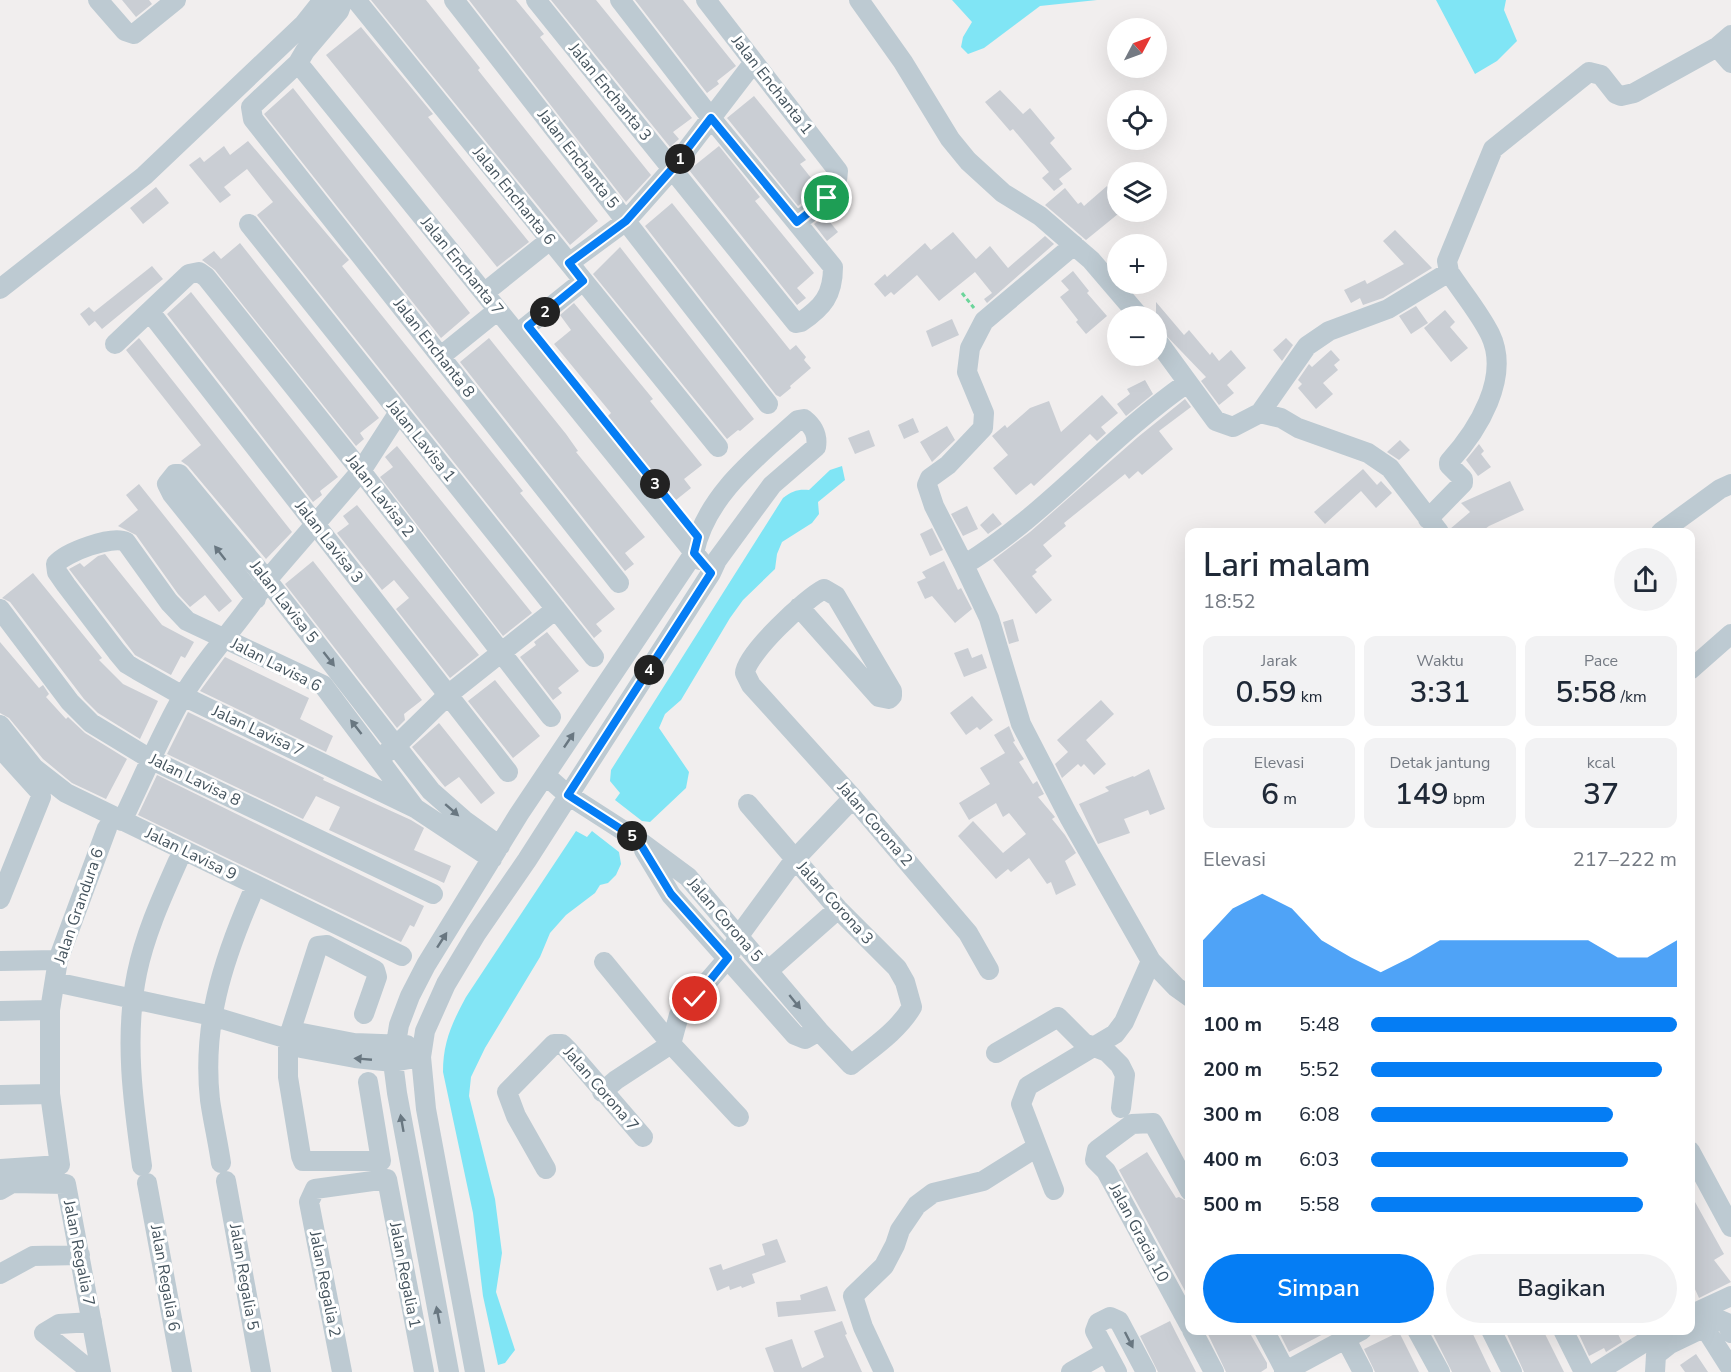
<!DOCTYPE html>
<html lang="id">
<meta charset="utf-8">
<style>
body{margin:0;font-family:"Nunito Sans",sans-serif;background:#f2f2f3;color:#1f2937;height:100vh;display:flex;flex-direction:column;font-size:22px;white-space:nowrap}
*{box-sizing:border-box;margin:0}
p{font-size:20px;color:#747a83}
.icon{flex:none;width:33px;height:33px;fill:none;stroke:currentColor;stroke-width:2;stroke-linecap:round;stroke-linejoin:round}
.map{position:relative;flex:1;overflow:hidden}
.drawer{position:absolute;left:1185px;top:528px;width:510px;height:807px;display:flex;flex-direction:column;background:#fff;border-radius:12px;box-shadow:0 6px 24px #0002}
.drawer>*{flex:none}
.needle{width:39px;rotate:49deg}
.tools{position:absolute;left:1107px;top:18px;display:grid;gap:12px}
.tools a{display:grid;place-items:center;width:60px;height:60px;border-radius:50%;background:#fff;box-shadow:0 6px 24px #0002;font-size:30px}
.pin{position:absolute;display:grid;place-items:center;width:51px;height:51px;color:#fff;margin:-26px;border:3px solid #fff;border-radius:50%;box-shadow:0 2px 6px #0007}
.km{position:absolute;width:30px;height:30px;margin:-15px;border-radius:50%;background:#222;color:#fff;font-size:16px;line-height:30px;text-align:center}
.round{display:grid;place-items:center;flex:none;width:63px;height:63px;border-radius:32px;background:#f2f2f3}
.head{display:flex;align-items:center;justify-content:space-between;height:102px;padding:0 18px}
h1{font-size:33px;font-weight:600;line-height:45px}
.figures{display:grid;grid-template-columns:repeat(3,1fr);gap:9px;height:102px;padding:6px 18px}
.figures div{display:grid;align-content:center;border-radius:12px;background:#f2f2f3;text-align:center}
.figures b{font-size:30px;font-weight:600}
.figures small{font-size:16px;font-weight:400}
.figures p{font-size:16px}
.chart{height:168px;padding:12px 18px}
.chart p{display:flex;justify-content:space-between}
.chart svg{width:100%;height:108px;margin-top:6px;fill:#057df4;opacity:.7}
.action{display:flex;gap:12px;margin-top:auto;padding:12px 18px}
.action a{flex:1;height:69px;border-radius:36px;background:#057df4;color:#fff;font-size:24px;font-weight:600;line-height:69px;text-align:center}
.action a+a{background:#f2f2f3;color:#1f2937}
ul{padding:0 18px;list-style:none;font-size:20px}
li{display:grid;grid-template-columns:96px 72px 1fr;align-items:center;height:45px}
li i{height:15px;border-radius:8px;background:#057df4}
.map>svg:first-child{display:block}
</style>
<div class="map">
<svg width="1731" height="1372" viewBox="0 0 1731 1372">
<rect width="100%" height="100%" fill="#f1eeee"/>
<path fill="#80e5f5" d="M952 0H1097L1040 6 984 48 968 54 961 47 963 37 972 22Z
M1436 0H1506L1504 10 1517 41 1497 61 1475 74Z
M842 466 845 480 818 502 819 514 812 523 782 542 777 554 775 569 743 600 730 618 681 700 665 714 659 728 689 772 686 788 650 822 642 821 615 800 620 793 610 781 611 770 783 498C792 491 798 489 809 490L830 470Z
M576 831 587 837 592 831 619 852 621 864 616 875 608 883 600 885 595 893 566 915 550 933 540 957 485 1048 471 1077 469 1096 495 1199 502 1253 496 1292 515 1350 505 1363 498 1365 483 1296 473 1213 443 1072C443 1042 452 1023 466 997Z"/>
<path fill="#caced4" d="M122 0H149L152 4 136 17Z
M371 0H426L480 68 478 70 598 221 570 245Z
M469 0H516L544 34 540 37 651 175 626 202Z
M551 0H596L692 118 673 132 679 139 670 147Z
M635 0H683L736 66 717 81 719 84 707 93Z
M361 27 433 114 428 117 529 242 497 267 326 55Z
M293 88 470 313 441 338 264 114Z
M1000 90 1023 114 1030 108 1055 138 1050 143 1072 169 1059 179 1063 184 1054 191 1042 178 1049 172 1013 129 1010 131 985 102Z
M754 96 806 160 800 164 819 188 798 206 727 118Z
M248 141 349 260 342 266 523 491 520 493 615 609 596 624 602 631 594 638 257 215 273 202 247 169 224 187 231 195 220 203 189 165 200 157 204 162 224 146 230 155Z
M719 146 760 197 755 201 814 273 797 288 806 298 797 305 689 170Z
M1107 186 1118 199V214L1086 240 1045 205 1065 188 1078 204 1081 202 1084 206Z
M156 187 169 203 143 224 130 208Z
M672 203 790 350 796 345 806 357 804 360 811 368 790 386 791 388 780 397 776 395 645 226Z
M825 216 838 232 827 241 814 224Z
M1395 230 1432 268 1383 298 1363 305 1360 298 1351 303 1344 290 1365 280 1367 284 1404 264 1383 241Z
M953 232 976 259 990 246 1008 268 1045 236 1054 244 987 303 984 299 992 293 975 272 939 301 917 275 894 295 891 292 885 297 874 284 885 274 887 277 925 243 931 250Z
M240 243 379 418 360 433 364 439 356 446 215 270 202 260 214 251 221 259Z
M620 247 754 419 740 431 738 430 727 439 593 274Z
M152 266 163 279 102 329 95 321 89 326 80 314 89 307 94 312Z
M1073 271 1089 291 1087 293 1107 316 1086 334 1076 322 1078 320 1060 297 1069 290 1061 281Z
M191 292 338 477 320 491 322 495 313 502 167 314Z
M1156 302 1184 335 1189 330 1210 355 1212 352 1219 361 1231 350 1246 368 1227 385 1234 393 1219 405 1201 381 1206 377 1156 325Z
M574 303 653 399 650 401 702 465 684 479 691 488 676 500 607 417 611 413 554 344 571 330 560 315Z
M1416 306 1428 323 1411 334 1399 316Z
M1445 310 1455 322 1450 327 1468 348 1451 362 1424 328Z
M952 319 959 335 932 347 926 331Z
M139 338 292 532 266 559 188 466 181 461 201 445 126 350Z
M489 338 566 434 578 451 576 452 645 537 625 553 634 564 625 571 460 362Z
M1286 338 1293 345 1282 361 1273 350Z
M1331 350 1340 360 1334 365 1338 370 1323 383 1333 394 1316 409 1298 388 1302 384 1298 380 1309 364 1312 367Z
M1145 380 1153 394 1126 416 1117 404 1130 394 1127 389Z
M1102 395 1118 413 1101 427 1106 433 1097 441 1090 434 1034 486 1031 483 1016 495 993 468 1008 455 992 436 1005 425 1007 428 1030 408 1049 401 1061 432Z
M1185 399 1191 407 1159 431 1173 449 1142 475 1138 471 1129 479 1125 474 1064 523 1066 526 1043 545 1052 556 1035 570 1037 572 1032 576 1052 600 1036 614 993 560 1030 532 1138 437Z
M913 418 919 432 904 439 898 425Z
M947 426 955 440 932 462 920 442Z
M869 430 875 446 855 454 848 438Z
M1400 440 1410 450 1399 460 1387 452Z
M1479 444 1484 451 1481 454 1491 467 1478 476 1466 460Z
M397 446 532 613 503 636 380 477 393 467 385 457Z
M1363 469 1377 485 1381 481 1392 493 1376 508 1361 491 1325 524 1314 512Z
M1510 481 1524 510 1489 526 1481 532H1451L1450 529 1470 512 1461 503Z
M139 484 232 601 219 612 205 595 190 607 178 594 136 535 118 526 138 510 126 495Z
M357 505 479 655 450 678 396 609 409 598 394 580 382 590 337 533 349 524 343 516Z
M967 506 978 529 963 536 951 514Z
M993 513 1002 524 988 534 980 525Z
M932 528 943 550 930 556 920 534Z
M105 554 162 625 194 642 185 658 181 656 171 675 135 655 69 569 80 563 84 567 98 556Z
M313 561 422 700 404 714 405 720 397 728 285 584Z
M944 561 958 590 961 588 972 609 955 623 932 596 925 599 917 582 926 578 922 572Z
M33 573 102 658 99 660 123 684 158 701 140 739 98 713 84 699 10 602 2 598Z
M1013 619 1019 641 1009 644 1003 622Z
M547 632 579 671 558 688 562 693 553 700 520 657 536 645 534 642Z
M0 642 39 688 43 685 49 694 46 697 66 719 68 717 85 733 127 759 106 799 72 783 43 759 9 718 0 713Z
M968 648 972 658 982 654 987 668 964 677 954 653Z
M225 657 309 698 300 719 333 736 326 752 200 691Z
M495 680 540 736 513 758 468 701Z
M972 696 993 720 980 730 977 727 966 735 950 713Z
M1101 700 1114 714 1086 740 1106 764 1094 775 1084 764 1081 767 1078 764 1062 778 1055 764 1068 752 1057 740Z
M188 712 324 778 323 780 411 820 424 828 414 850 451 866 444 883 329 830 340 807 316 796 303 819 167 754Z
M439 723 495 793 481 804 459 777 445 787 412 747Z
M1009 726 1015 741 1013 742 1024 759 1019 762 1033 784 1037 781 1044 794 1038 797 1055 817 1052 819 1065 835 1076 853 1065 861 1076 885 1056 895 1051 882 1047 884 1029 858 1011 872 1008 869 996 879 958 836 973 821 1003 853 1026 834 1009 813 1003 817 996 803 969 820 959 803 990 784 980 768 1005 753 994 735Z
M1149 769 1165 809 1150 815 1148 810 1124 819 1130 833 1098 844 1079 804 1109 791 1105 787 1133 776 1134 777Z
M157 775 424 906 414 927 410 925 401 942 138 815Z
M1147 1152 1176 1198 1179 1197 1190 1203V1300L1119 1170Z
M1690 1193 1724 1254 1714 1260 1731 1282 1699 1298 1694 1287 1690 1288Z
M777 1239 786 1262 752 1274 755 1283 742 1288 741 1286 730 1290 729 1286 717 1291 709 1268 721 1264 723 1270 765 1255 762 1244Z
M827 1286 836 1311 778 1317 776 1302 801 1300 800 1295Z
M842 1321 847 1334 845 1335 862 1372H774L765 1348 792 1339 802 1368 824 1357 814 1331Z
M1170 1321 1177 1335 1196 1372H1158L1140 1336Z
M1206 1330H1248L1267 1363V1368L1261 1372H1226Z
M1278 1330H1329V1331L1289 1352Z
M1431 1330H1471L1491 1372H1452Z
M1505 1330H1543L1564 1372H1524Z
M1577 1330H1616L1622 1342 1606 1352 1604 1348 1589 1356Z
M1399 1332 1419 1372H1375L1364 1349Z
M1696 1354 1708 1372H1685L1680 1365Z"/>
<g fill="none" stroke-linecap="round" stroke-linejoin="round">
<path stroke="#6cd59b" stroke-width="3" stroke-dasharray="4.5 3" stroke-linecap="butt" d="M962 293 974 308"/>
<path stroke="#bdcad2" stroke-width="20" d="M98 0 125 31 134 34 176 0
M343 0 339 11 305 51 298 63 251 107 253 119 619 583
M356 0 718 447
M454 0 768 404
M536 0 796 323 801 322C823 307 833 295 833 267L711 118 620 0
M706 0 838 171C838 196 814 208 797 222
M859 0 903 62 950 139 968 161 1003 193 1040 216 1091 260 1139 316
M1717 47 1731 63
M298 63 700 560
M249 224 594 657
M569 263 626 221 672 169 754 62
M0 289 144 176 304 24 323 0
M484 293 550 240
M150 312 508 772
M517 334 583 281
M1156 339 1216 421 1233 427 1260 413 1281 418 1298 428 1368 453 1390 468 1439 532
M115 344 189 274 199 272 206 277 361 471 551 717
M441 356 498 310
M1187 383C1108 438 1046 515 964 565L989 618 1021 724 1069 817 1151 961 1176 987 1190 997
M1260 413 1307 346 1329 331 1388 309 1449 272
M1428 519 1463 483V479L1449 465V462C1478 430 1511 377 1490 334 1479 312 1462 292 1449 272L1447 261 1493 149 1589 72 1601 75 1616 94 1621 96 1634 93 1717 47 1731 35
M1661 532 1720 489 1731 484
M964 565 934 506 927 485 930 478 948 465 983 428 984 413 967 372 970 348 984 321 1074 245
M256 599 172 494 167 484 175 474H179L267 580 431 791 464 820 500 846
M799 607 879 697 889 699 892 696V691L836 596 824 589C806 598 746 654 745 673L751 685 853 798 968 933 989 970
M0 609 70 702 91 723 152 760 433 894
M1690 670 1731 634
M0 725 34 768 66 793 402 956
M0 748 40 792 41 797 0 899
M386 753 397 745 449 694 556 609
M545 775 568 795 638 840 688 877 819 1031 851 1065C872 1048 898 1031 912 1007L905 982 897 968 838 909 748 804
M415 808 323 685 187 621 169 602 126 542C112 535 66 552 56 564L57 572 66 585 117 652 127 664 137 670 183 696 415 808 492 859
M122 821C142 780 160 736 183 696 207 654 243 621 267 580L361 471 399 412
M644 850 671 895 795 1035 805 1039 819 1031
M0 961 58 960
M604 962 671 1044 739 1117
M769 970 838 909
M55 982 212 1016 288 1039 301 1048 355 1058 393 1062 421 1057
M0 1011 50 1010
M364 1014 377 977 375 970 327 945 318 946 288 1039V1077L301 1156 303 1161H381L368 1082
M288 1039 302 1033 354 1043 407 1045
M996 1053 1058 1017 1084 1043 1107 1052 1120 1065 1125 1075 1121 1108
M602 1092 616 1080 671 1044 679 1015 728 958 738 937 795 859 853 798
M0 1095 50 1094
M1690 1151 1731 1227
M221 1163C218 1142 213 1121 210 1100 202 1026 222 963 251 896
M142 1166C133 1102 124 1037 137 973 145 934 162 897 178 861
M0 1169 60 1165 50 1094V1010L58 960 107 828
M546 1169 516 1116 507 1092 554 1044H562L568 1050 643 1137
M226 1181 261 1372
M147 1183 182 1372
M0 1190 12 1183 66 1184 101 1372
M1054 1190 1021 1104 1028 1086 1115 1034 1124 1022 1151 961
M1190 1191 1153 1123 1132 1124 1097 1150 1095 1160 1106 1171 1190 1326
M0 1274 33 1256 80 1255
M1690 1315 1731 1296
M92 1322 59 1324 44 1333 92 1372
M1705 1328 1731 1369
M1192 1330 1214 1372
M1264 1330 1286 1372
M1341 1330 1363 1372
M1417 1330 1440 1372
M1491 1330 1512 1372
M1563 1330 1584 1372
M342 1372 309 1202 315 1189 387 1179 424 1372
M449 1372 397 1093 393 1062 399 1025 410 996 426 965 519 814 694 553C706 495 757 457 798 420L804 419C814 427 818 435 816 447L772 485 717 560 711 573 527 860 476 934 446 984 425 1031 421 1057 426 1109 475 1372
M884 1372 863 1327 853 1296 884 1266 895 1245 900 1230 917 1205 933 1193 983 1181 1037 1147
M1071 1372 1106 1352
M1117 1372 1095 1331 1098 1323 1110 1317 1119 1321 1146 1372
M1284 1372 1362 1330
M1597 1372 1664 1330
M1655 1372 1656 1355 1670 1344 1720 1320 1727 1323 1731 1333"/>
</g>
<defs><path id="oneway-solid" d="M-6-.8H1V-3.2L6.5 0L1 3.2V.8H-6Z" transform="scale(1.5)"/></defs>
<g fill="#697781">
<use href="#oneway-solid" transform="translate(220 553) rotate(-128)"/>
<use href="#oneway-solid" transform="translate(329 659) rotate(52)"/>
<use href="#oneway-solid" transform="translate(356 727) rotate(-128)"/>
<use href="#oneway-solid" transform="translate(569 740) rotate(-56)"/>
<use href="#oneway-solid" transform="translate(452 810) rotate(41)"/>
<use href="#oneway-solid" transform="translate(442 940) rotate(-57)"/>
<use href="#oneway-solid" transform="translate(795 1002) rotate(51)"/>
<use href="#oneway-solid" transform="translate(363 1059) rotate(-175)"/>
<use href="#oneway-solid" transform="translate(402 1123) rotate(-100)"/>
<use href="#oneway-solid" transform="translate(438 1315) rotate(-101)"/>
<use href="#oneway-solid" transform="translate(1129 1340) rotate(63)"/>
</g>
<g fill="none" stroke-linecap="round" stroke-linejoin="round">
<g stroke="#fff" stroke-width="12">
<path id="route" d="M695 999 728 958 671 894 638 840 568 795 711 573 694 553 698 537 528 326 583 281 569 263 626 221 672 169 711 118 797 222 827 198"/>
</g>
<use href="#route" stroke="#057df4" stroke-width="8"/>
</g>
<g text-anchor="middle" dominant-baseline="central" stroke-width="6" stroke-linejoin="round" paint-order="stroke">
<g font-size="16" fill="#45545e" stroke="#fff">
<text transform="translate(772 85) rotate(52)">Jalan Enchanta 1</text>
<text transform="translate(610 92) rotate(51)">Jalan Enchanta 3</text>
<text transform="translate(578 159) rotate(52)">Jalan Enchanta 5</text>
<text transform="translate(514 196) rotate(51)">Jalan Enchanta 6</text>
<text transform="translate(462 266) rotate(51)">Jalan Enchanta 7</text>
<text transform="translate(434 348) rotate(52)">Jalan Enchanta 8</text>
<text transform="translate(421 441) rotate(51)">Jalan Lavisa 1</text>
<text transform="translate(380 496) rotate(52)">Jalan Lavisa 2</text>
<text transform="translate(329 542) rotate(52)">Jalan Lavisa 3</text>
<text transform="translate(284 602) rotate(52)">Jalan Lavisa 5</text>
<text transform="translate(276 665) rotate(27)">Jalan Lavisa 6</text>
<text transform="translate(258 731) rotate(25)">Jalan Lavisa 7</text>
<text transform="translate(195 780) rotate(26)">Jalan Lavisa 8</text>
<text transform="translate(875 824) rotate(49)">Jalan Corona 2</text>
<text transform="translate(191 854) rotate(26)">Jalan Lavisa 9</text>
<text transform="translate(835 903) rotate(48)">Jalan Corona 3</text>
<text transform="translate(79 906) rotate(-71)">Jalan Grandura 6</text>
<text transform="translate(725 920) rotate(49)">Jalan Corona 5</text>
<text transform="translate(601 1089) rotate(49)">Jalan Corona 7</text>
<text transform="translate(1139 1233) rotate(62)">Jalan Gracia 10</text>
<text transform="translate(79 1253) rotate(79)">Jalan Regalia 7</text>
<text transform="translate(405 1275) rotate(79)">Jalan Regalia 1</text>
<text transform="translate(244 1277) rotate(80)">Jalan Regalia 5</text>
<text transform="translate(165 1278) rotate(80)">Jalan Regalia 6</text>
<text transform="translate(325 1284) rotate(79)">Jalan Regalia 2</text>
</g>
</g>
</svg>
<div class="tools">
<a><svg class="needle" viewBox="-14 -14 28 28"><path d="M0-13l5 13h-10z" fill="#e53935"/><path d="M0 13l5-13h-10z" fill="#747a83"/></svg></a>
<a><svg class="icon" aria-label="locate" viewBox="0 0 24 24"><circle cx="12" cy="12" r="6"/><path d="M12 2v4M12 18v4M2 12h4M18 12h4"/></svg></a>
<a><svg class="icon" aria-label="layers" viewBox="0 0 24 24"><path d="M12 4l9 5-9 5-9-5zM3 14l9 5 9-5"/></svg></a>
<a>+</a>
<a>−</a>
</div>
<div class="pin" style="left:827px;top:198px;background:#1e9e55"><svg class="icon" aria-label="arrive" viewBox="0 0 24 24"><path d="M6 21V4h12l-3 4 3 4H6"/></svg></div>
<div class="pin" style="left:695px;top:999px;background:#d93025"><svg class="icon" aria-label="check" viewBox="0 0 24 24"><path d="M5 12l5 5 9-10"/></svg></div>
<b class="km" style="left:680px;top:159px">1</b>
<b class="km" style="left:545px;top:312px">2</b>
<b class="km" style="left:655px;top:484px">3</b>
<b class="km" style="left:649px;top:670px">4</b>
<b class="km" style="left:632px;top:836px">5</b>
<section class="drawer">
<div class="head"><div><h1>Lari malam</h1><p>18:52</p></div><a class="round"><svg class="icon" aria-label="share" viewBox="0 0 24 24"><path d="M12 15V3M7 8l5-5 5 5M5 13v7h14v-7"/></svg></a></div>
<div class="figures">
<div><p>Jarak</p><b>0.59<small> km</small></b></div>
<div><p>Waktu</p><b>3:31</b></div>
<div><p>Pace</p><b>5:58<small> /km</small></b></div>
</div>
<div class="figures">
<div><p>Elevasi</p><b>6<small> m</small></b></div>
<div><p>Detak jantung</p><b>149<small> bpm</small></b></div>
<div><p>kcal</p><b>37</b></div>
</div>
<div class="chart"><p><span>Elevasi</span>217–222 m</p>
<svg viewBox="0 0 160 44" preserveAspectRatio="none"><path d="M0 44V25L10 12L20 6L30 12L40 25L50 32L60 38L70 32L80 25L90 25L100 25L110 25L120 25L130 25L140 32L150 32L160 25V44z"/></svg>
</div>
<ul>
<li><b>100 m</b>5:48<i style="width:100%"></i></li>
<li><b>200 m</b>5:52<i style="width:95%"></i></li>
<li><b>300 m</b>6:08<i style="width:79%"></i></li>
<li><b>400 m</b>6:03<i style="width:84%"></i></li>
<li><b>500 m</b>5:58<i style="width:89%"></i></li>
</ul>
<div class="action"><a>Simpan</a><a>Bagikan</a></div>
</section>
</div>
